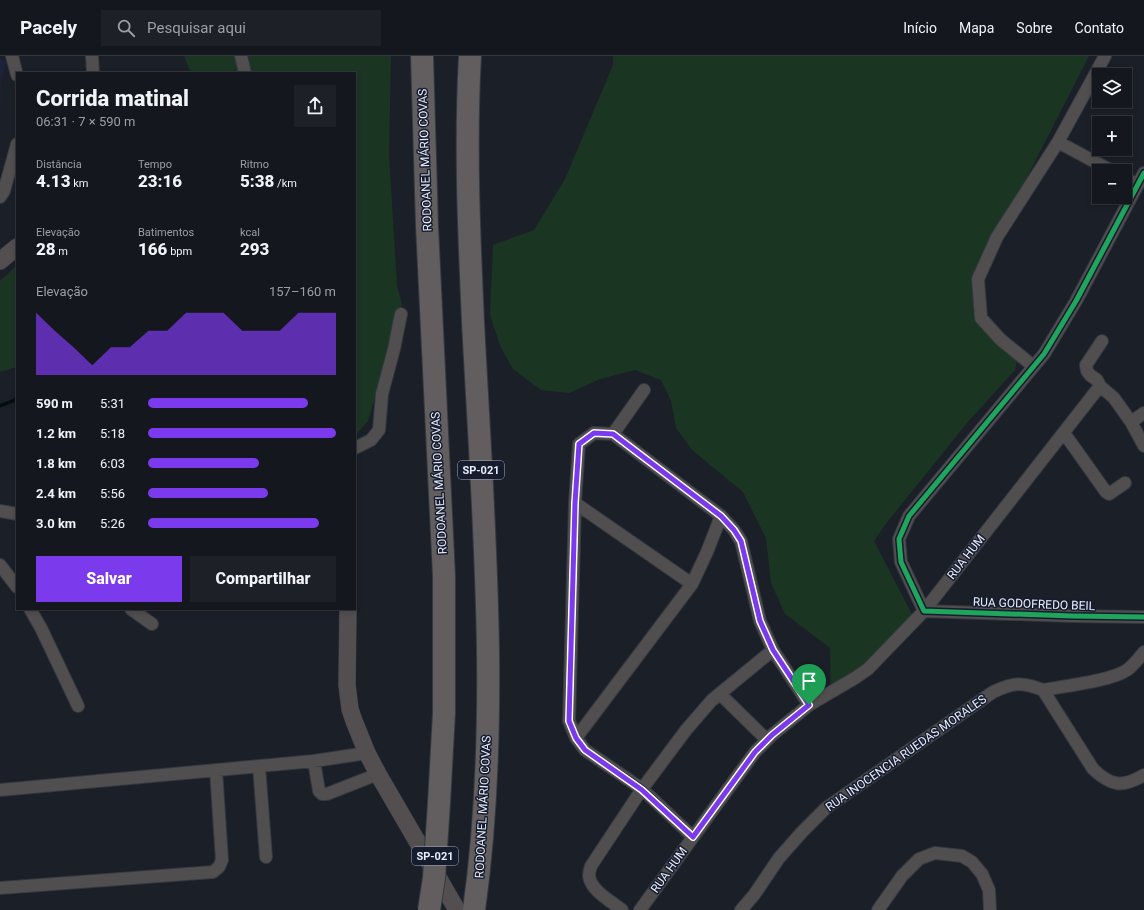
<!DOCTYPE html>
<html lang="pt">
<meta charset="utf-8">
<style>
body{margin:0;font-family:Roboto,sans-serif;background:#1d2027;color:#f1f3f6;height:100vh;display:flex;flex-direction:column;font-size:15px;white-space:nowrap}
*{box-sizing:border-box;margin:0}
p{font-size:13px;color:#9d9fa4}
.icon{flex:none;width:22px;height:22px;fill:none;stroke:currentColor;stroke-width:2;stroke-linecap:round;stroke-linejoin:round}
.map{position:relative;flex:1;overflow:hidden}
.side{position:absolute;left:16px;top:16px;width:340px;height:538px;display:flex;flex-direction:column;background:#14171e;border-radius:0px;box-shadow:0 2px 6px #0003,0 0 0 1px #33363c}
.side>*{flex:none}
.controls{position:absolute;left:1092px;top:12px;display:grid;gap:8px}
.controls a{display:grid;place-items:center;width:40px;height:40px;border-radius:0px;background:#14171e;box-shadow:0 2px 6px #0003,0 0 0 1px #33363c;font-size:20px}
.pin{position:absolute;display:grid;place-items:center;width:34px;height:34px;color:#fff;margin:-41px -17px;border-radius:50% 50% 50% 0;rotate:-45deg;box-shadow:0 0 4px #0007}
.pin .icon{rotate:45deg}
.round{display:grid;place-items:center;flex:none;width:42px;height:42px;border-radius:0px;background:#1d2027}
.headline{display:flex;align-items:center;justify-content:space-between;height:68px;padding:0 20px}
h1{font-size:22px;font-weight:800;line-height:30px}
.stats{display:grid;grid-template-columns:repeat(3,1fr);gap:6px;height:68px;padding:4px 20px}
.stats div{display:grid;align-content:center}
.stats b{font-size:17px;font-weight:800}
.stats small{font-size:11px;font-weight:400}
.stats p{font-size:11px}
.chart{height:112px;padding:8px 20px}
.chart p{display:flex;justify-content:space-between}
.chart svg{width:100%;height:72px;margin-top:4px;fill:#7c3aed;opacity:.7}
.primary-button{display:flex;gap:8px;margin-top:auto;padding:8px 20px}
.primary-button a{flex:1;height:46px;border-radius:0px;background:#7c3aed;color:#fff;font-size:16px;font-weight:800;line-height:46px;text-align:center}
.primary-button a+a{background:#1d2027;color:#f1f3f6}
ul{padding:0 20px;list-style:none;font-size:13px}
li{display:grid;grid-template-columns:64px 48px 1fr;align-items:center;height:30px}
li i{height:10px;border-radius:5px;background:#7c3aed}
header{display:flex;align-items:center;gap:24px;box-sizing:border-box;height:56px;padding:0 20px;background:#14171e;border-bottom:1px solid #33363c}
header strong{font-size:19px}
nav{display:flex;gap:22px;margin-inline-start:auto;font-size:14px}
.search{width:280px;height:36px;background:#1d2027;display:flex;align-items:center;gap:10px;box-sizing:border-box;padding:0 14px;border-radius:0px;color:#9d9fa4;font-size:15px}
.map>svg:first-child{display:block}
</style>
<header>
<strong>Pacely</strong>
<div class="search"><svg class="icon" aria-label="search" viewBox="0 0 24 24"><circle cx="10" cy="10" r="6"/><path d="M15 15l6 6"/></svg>Pesquisar aqui</div>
<nav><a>Início</a><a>Mapa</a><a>Sobre</a><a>Contato</a></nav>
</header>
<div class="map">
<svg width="1144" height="854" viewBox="0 0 1144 854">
<rect width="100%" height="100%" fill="#1b1f28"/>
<path fill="#1c2339" d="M0 3 7 5 1 25 0 65Z"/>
<path fill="#1b3523" d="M184 0H391L389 98 397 230 402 248 368 365 355 380V17H191Z
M613 0H1089L1000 174 978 223 981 262 1018 299 1015 314 967 367 885 469 874 485 914 562 866 611 831 633 830 592 785 558 771 527 766 482 743 436 692 394 676 372 671 345 661 324 635 314 600 323 569 337 541 334 513 313 501 292 490 259 493 189 534 174 565 123 613 9Z
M17 209V311L0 316V225Z"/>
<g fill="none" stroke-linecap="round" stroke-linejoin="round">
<path stroke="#020e0f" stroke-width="3.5" d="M0 350 15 344 17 341"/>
<g stroke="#343940" stroke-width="14">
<path id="street" d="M12 0 17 19
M92 0 93 17
M241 0 245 17
M1105 0 1058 86 1112 115
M1144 117 1076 245 1044 298 909 460 899 483 901 506 924 555 1073 560 1144 561
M1125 122 1138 129
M0 141 4 135 17 88
M1102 285 1086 309 1087 315 1090 319 1097 324 1100 330 1114 342 1131 366
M1033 310 1000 283 981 262 978 223 997 181 1058 86
M1144 357 1131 366 1144 390
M1064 377 1106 436 1109 438 1125 427
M613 378 644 334
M355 392 371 384 379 374 382 338 394 293 401 258
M575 447 692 528
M0 455 17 458
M0 509 17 531
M30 553 41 572 78 650
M131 553 152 568
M1043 634 1093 713C1111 730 1122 732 1144 719
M1043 634C1064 630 1111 625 1127 614 1134 609 1139 602 1144 596
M720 638 767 684
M576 682 692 528 707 496 721 460
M314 705 319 735 322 738H327L378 718
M259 710 266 801
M0 734 314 705 367 697
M693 781 642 733 585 694 576 682 569 665 575 447 579 388 594 377 613 378 721 460 734 474 741 485 760 565 773 594 809 649
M0 832 213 816 219 811 222 804 216 714
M622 854C611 845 591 835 589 820 589 817 590 813 591 810L642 733 686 674 712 644 773 594
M640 854 755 696 772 679 809 649 855 622 868 613 924 555 1100 330
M741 854 754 839 779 802 802 776 826 752 993 636C1014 626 1022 626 1043 634
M878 854 902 820 919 803 935 797 962 800 972 806 982 818 989 834 990 854"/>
</g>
<g stroke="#343940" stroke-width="18">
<path id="secondary" d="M0 205 17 191
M348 553 347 629 350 653 354 665 367 697 378 718 457 854"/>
</g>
<g stroke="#343940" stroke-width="24">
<path id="highway" d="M422 0 427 170 444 520V657L439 747
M470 0C465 89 469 177 473 266 483 460 501 661 474 854"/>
</g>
<use href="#street" stroke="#514e50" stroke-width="12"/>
<use href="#secondary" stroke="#534f51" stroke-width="17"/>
<use href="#highway" stroke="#625d5e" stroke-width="22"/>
<g stroke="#343940" stroke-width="24" stroke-linecap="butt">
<path id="highway-bridge" d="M429 854 434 822 439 747"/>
</g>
<use href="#highway-bridge" stroke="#625d5e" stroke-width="22"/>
<g stroke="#151c2e" stroke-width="8">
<path id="cycleway" d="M1144 117 1076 245 1044 298 909 460 899 483 901 506 924 555 1073 560 1144 561
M693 781 642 733 585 694 576 682 569 665 575 447 579 388 594 377 613 378 721 460 734 474 741 485 760 565 773 594 809 649"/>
</g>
<use href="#cycleway" stroke="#20a55d" stroke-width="5"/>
</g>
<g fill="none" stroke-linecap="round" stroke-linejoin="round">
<g stroke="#fff" stroke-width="8">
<path id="route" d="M594 377 613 378 721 460 734 474 741 485 760 565 773 594 809 649 772 679 755 696 693 781 642 734 585 694 576 682 569 665 575 447 579 388Z"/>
</g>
<use href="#route" stroke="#7c3aed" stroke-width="5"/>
</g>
<g text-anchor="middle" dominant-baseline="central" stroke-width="3" stroke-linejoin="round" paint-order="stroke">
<g fill="#151c2e" stroke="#a9aebe" stroke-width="1">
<rect x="458" y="405" width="46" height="18" rx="3"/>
<rect x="412" y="791" width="46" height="18" rx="3"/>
</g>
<g font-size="11" font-weight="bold" fill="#e8edfb">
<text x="481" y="414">SP-021</text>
<text x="435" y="800">SP-021</text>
</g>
<g font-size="12" fill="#e8edfb" stroke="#151c2e">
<text transform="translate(425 104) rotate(-92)">RODOANEL MÁRIO COVAS</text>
<text transform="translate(439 427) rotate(-93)">RODOANEL MÁRIO COVAS</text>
<text transform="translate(966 501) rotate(-52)">RUA HUM</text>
<text transform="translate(1034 548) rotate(2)">RUA GODOFREDO BEIL</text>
<text transform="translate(906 697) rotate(-35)">RUA INOCENCIA RUEDAS MORALES</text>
<text transform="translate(483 751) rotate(-87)">RODOANEL MÁRIO COVAS</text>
<text transform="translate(669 814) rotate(-54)">RUA HUM</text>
</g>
</g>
</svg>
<div class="controls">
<a><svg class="icon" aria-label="layers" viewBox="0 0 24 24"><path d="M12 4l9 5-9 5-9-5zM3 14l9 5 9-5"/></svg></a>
<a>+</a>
<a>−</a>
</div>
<div class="pin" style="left:809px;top:649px;background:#1e9e55"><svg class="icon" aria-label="arrive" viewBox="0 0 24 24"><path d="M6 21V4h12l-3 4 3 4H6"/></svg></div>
<section class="side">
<div class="headline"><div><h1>Corrida matinal</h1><p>06:31 · 7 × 590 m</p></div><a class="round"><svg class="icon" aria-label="share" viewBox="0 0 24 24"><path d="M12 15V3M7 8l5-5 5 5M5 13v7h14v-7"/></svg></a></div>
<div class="stats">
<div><p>Distância</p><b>4.13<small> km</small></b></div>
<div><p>Tempo</p><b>23:16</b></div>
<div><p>Ritmo</p><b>5:38<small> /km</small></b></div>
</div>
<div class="stats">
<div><p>Elevação</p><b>28<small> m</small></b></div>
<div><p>Batimentos</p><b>166<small> bpm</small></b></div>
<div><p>kcal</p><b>293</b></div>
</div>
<div class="chart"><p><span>Elevação</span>157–160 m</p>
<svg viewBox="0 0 160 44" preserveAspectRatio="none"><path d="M0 44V6L10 17L20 27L30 38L40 27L50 27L60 17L70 17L80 6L90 6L100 6L110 17L120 17L130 17L140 6L150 6L160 6V44z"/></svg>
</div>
<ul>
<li><b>590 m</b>5:31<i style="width:85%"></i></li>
<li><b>1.2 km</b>5:18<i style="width:100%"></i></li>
<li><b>1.8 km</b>6:03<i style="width:59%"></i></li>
<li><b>2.4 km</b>5:56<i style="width:64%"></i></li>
<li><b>3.0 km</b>5:26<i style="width:91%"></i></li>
</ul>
<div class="primary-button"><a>Salvar</a><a>Compartilhar</a></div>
</section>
</div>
